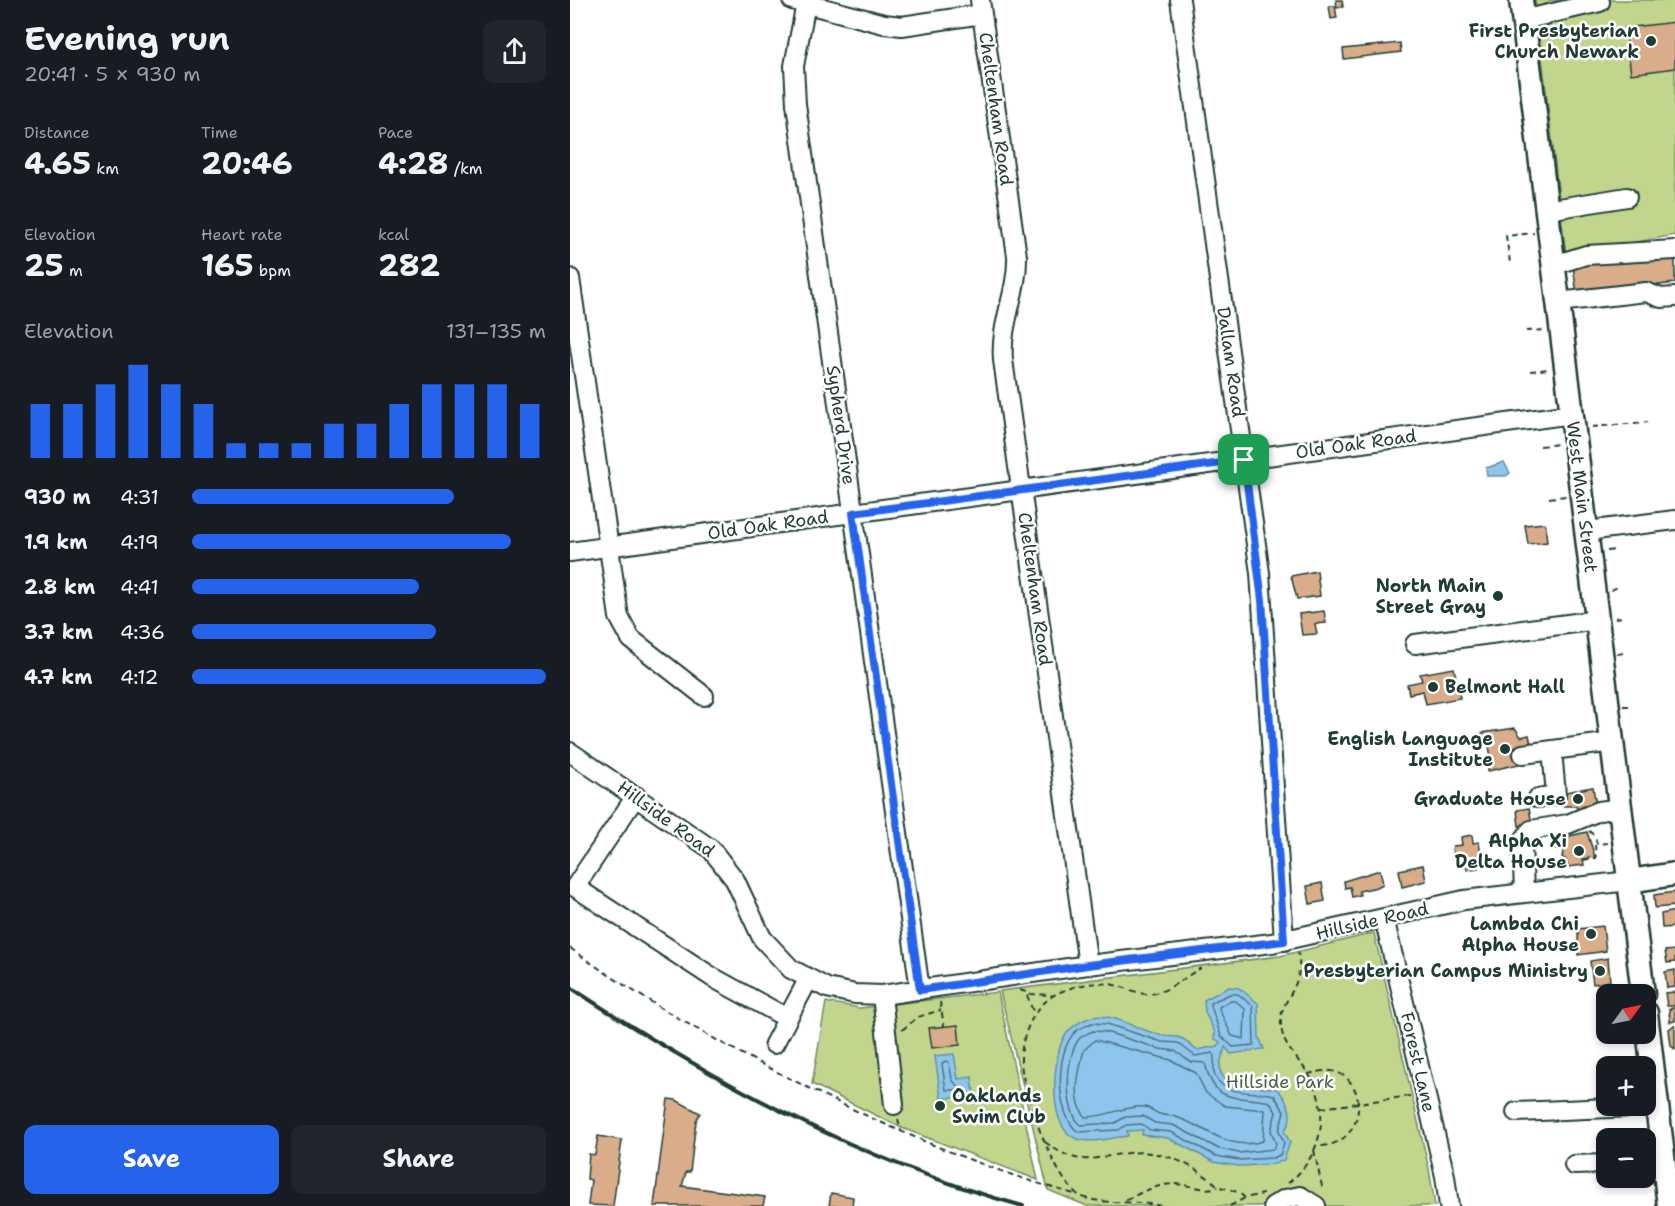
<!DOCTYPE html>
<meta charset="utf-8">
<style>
body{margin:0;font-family:"Shantell Sans",sans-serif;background:#20242c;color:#f1f3f6;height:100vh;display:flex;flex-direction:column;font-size:22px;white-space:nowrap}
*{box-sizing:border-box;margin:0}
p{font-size:20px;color:#9ea1a6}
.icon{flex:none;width:33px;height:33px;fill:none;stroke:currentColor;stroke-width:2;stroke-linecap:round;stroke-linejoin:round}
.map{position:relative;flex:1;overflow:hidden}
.details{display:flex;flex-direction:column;background:#171b24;width:570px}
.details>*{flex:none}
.needle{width:39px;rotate:57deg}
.fabs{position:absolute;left:1026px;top:984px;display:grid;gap:12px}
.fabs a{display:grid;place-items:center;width:60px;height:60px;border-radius:12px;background:#171b24;box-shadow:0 3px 9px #0003;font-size:30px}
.pin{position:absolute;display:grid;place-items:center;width:51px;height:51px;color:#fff;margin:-26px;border-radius:12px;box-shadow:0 3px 9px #0006}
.round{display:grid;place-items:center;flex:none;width:63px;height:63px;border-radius:12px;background:#20242c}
.head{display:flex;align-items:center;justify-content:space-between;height:102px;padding:0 24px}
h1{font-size:33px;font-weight:700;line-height:45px}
.figures{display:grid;grid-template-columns:repeat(3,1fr);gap:9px;height:102px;padding:6px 24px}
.figures div{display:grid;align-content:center}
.figures b{font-size:30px;font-weight:700}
.figures small{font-size:16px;font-weight:400}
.figures p{font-size:16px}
.chart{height:168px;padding:12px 24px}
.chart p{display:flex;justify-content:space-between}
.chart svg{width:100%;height:108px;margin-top:6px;stroke:#2563eb;stroke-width:6}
.action{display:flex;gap:12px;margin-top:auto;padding:12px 24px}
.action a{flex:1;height:69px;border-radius:12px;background:#2563eb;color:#fff;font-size:24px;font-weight:700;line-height:69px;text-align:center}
.action a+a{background:#20242c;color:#f1f3f6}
ul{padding:0 24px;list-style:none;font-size:20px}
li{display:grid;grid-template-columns:96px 72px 1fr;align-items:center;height:45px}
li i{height:15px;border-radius:8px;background:#2563eb}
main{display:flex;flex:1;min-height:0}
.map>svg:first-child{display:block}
</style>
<main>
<section class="details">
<div class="head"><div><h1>Evening run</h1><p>20:41 · 5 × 930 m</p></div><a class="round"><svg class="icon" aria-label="share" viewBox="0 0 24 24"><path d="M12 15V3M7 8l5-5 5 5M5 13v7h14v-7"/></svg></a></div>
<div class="figures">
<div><p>Distance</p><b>4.65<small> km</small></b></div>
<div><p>Time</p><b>20:46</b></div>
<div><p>Pace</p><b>4:28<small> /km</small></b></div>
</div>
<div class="figures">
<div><p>Elevation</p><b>25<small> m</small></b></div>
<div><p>Heart rate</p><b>165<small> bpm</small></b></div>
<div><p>kcal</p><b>282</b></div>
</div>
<div class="chart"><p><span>Elevation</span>131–135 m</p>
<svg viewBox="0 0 160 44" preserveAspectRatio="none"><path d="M5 44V22M15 44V22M25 44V14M35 44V6M45 44V14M55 44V22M65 44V38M75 44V38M85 44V38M95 44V30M105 44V30M115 44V22M125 44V14M135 44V14M145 44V14M155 44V22"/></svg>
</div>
<ul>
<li><b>930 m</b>4:31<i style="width:74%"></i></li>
<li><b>1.9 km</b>4:19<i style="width:90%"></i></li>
<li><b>2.8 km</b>4:41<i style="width:64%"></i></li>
<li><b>3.7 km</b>4:36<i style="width:69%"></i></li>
<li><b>4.7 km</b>4:12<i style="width:100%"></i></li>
</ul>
<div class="action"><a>Save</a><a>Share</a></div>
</section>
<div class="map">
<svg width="1105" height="1206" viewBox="0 0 1105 1206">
<rect width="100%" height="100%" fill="#fff"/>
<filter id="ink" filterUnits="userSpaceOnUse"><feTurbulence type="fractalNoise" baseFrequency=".0167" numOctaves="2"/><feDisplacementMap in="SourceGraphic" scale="12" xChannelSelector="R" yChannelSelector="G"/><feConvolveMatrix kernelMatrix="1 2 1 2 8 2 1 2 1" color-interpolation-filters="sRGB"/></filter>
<g filter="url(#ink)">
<path fill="#c1d68c" stroke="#708a60" stroke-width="1.5" d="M965 0H1105V235L996 255Z
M804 933 859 1169 865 1206H517L478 1190 430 991 710 956Z
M428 992 468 1180 332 1128 242 1084 256 1002 290 1008Z"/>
<path fill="#8fc5ed" stroke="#628fa3" stroke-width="1.5" d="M934 462 940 473 936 476H917L916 468Z
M659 987 669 988 688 1003 689 1037 694 1049 661 1054 655 1047C654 1053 650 1059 650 1066 649 1091 689 1086 707 1089 718 1100 726 1118 714 1131L720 1142 714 1160 704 1164 670 1166 655 1164 644 1162 598 1138 572 1135 573 1130 557 1131 558 1136C543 1137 521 1144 507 1139 477 1128 483 1064 492 1041 497 1030 508 1022 519 1018 543 1010 571 1033 595 1036 600 1037 607 1036 613 1039 618 1042 621 1047 627 1050L648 1046 650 1042 644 1038 645 1033 635 1012 634 1000Z
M384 1054 388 1079 402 1077 404 1094 371 1099 365 1056Z"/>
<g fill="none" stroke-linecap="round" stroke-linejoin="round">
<path stroke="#4c737e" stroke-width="1.5" d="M660 994H668L683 1006 684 1045 663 1047 651 1036 640 1003Z
M661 1001H666L675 1009 674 1039 662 1036 649 1009 650 1006Z
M522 1023 537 1024 592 1042 608 1043 625 1056 643 1053C646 1060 642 1068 645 1076 656 1098 684 1090 704 1095L714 1111 709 1131 714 1143 710 1155 703 1158 669 1160 646 1156 601 1132 580 1130 572 1124 556 1125 549 1130 508 1132C485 1114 485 1052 505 1032 509 1028 517 1026 522 1023Z
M523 1031 536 1032 590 1049 605 1051 621 1062 635 1063C645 1107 666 1094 700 1102L706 1112 701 1131 706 1144 704 1149 669 1153 649 1149 603 1125 585 1123 573 1116 555 1117 545 1123 511 1125C493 1111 495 1054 510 1038 513 1035 519 1033 523 1031Z
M525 1040 601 1060 626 1073 636 1093 655 1106 695 1110 693 1141C658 1152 637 1127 606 1117 600 1115 593 1116 587 1113 583 1111 580 1108 575 1107 554 1105 536 1118 515 1117 501 1096 509 1072 514 1050Z
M375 1061 379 1062 382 1080 389 1087 388 1090H376L372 1064Z"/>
</g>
<path fill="#d9ad8a" stroke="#1f3d34" stroke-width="1.5" d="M766 0H772L773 7 767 8Z
M759 6H765L767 18 761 19Z
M1105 22V68L1061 74 1055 28Z
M830 43 831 52 774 59 773 49Z
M1046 255 1047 263 1105 256V283L1007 295 1003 265Z
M975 523 977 542 958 544 955 525Z
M747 571 750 596 727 599 721 576Z
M754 611 756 623 745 624 747 634 732 635 729 614Z
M884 668 890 698 856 704 853 691 839 694 837 684 852 681 850 674Z
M945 728 951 737 959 735 961 744 947 753 949 764 918 771 917 759 921 758 918 740H913L912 733Z
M1023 787 1026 806 1007 809 1006 806H992L990 793Z
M959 808 962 824 949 826 947 810Z
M1017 832 1025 857 1013 859 1014 865 998 867 996 860 992 857 994 847 984 849 982 840Z
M902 835 903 843 909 842 911 856H906L908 868 897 870 894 856 886 858 882 850 883 846 892 845 891 837Z
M853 865 856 881 832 887 829 870Z
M810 870 813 884 807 887 789 891 790 895 782 897 780 887 775 888 774 881Z
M752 883 755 901 740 904 737 886Z
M1105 892V906L1085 908 1084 895Z
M1105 911V927L1092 928 1091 914Z
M1033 926 1036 951 1008 955V929Z
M1105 950V962L1097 963 1095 951Z
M1038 958 1040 981 1023 984 1020 961Z
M1105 970V987L1097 988 1095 972Z
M1105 992V1006H1097L1095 993Z
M1105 1008V1021L1100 1022 1099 1009Z
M388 1025 390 1045 362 1048 359 1028Z
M1103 1026H1105V1049L1101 1046 1099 1029Z
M98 1099 106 1100 130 1113 126 1121 120 1172H116L112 1186 195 1197 193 1206H84Z
M28 1136 52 1140 43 1206 18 1205 21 1180 17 1179 19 1154 25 1155Z
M261 1193 283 1197 282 1206H259Z"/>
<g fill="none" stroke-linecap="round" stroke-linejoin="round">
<g stroke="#1f3d34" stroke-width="22">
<path id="minor" d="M222 0 314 24 332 26 412 14
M410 0 447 256C448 293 430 322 433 360L518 965
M610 0 690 573 714 941
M236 3 224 66 226 104 350 990
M953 20 1030 2
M977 210 1057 197
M984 265 1016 255 1105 250
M0 278 49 617 61 639 134 696
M988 302 1076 292 1091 298 1105 297
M1017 531 1105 520
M0 552 1002 414
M845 644 1028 620
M0 752 141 849 165 880 192 938 221 969 257 988 285 994 312 995 518 965 702 943 894 900 1059 881
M953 754 1043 742
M66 796 5 887 142 977 217 1018
M968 798 986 795 982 750
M954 891 952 842 961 830 998 824 1029 811 1051 808
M814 918 875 1176 879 1206
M312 995 324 1105
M204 1044 238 980
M946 1112 1087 1106
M1076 1162 1093 1161
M1004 1165 1036 1164
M703 1206 715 1199 730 1196 746 1206"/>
</g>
<g stroke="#1f3d34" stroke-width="27">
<path id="major" d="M951 0 1073 994
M1059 881 1105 874
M1076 1013 1099 1206"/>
</g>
<path stroke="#1f3d34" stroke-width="2" stroke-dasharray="6 4.5" stroke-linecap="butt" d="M940 262 936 236 964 233
M956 331 975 330
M960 371 980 369
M1022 427 1078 422
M970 446 989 444
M979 498 996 496
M1037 551 1044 550
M1041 590 1048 587
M1045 618 1052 617
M1047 654 1058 652
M1053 706H1060
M1019 831 1025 836 1027 844 1038 843
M1013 860 1026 858 1025 845
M0 948C79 1005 163 1051 251 1094 333 1134 419 1171 508 1195
M450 990 461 994 482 995
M457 995 464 1014
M370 1002 374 1026
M332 1030 348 1017 371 1010
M738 1074C747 1072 757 1069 766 1072 801 1084 795 1148 746 1146
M751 1108 840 1096
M328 1119 331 1131
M475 1142C511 1168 518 1158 558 1153 592 1149 622 1164 647 1185 653 1190 664 1187 675 1198
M744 1150 753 1191
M718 1183C753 1156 762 1109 737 1072 726 1055 713 1048 711 1025 709 997 735 991 728 952
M556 1200C572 1192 587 1184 605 1184 620 1184 633 1192 648 1187
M591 1206C569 1200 527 1205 510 1196 484 1181 451 1088 451 1060 451 1035 464 1006 486 994 503 986 525 980 544 985 556 987 566 994 579 994 600 992 614 977 631 968
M660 1206 675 1198 693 1194"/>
<use href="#minor" stroke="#fff" stroke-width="18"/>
<use href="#major" stroke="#fff" stroke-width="22"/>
<path stroke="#1f3d34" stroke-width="4" d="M0 987C140 1079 290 1162 453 1206"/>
</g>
</g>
<g fill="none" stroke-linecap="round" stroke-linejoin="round" filter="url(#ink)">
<g stroke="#fff" stroke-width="12">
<path id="route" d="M674 460 692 600 714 941 518 965 350 990 283 513Z"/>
</g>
<use href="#route" stroke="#2563eb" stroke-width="8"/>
</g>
<g fill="#1f3d34" stroke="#fff" stroke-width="2">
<circle cx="1081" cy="41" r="6"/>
<circle cx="928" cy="596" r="6"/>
<circle cx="863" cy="687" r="6"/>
<circle cx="935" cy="749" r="6"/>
<circle cx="1008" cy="799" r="6"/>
<circle cx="1009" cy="851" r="6"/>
<circle cx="1021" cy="934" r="6"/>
<circle cx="1030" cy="971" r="6"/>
<circle cx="370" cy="1106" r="6"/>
</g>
<g text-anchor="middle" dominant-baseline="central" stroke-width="5" stroke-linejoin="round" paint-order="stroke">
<g font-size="18" font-weight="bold" fill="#1f3d34" stroke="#fff" text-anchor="end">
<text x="1069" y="31">First Presbyterian<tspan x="1069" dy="21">Church Newark</tspan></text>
<text x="916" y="586">North Main<tspan x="916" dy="21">Street Gray</tspan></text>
<text x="875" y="687" text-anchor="start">Belmont Hall</text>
<text x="923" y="739">English Language<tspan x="923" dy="21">Institute</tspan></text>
<text x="996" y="799">Graduate House</text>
<text x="997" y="841">Alpha Xi<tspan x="997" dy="21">Delta House</tspan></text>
<text x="1009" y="924">Lambda Chi<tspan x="1009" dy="21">Alpha House</tspan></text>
<text x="1018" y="971">Presbyterian Campus Ministry</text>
<text x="382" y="1096" text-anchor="start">Oaklands<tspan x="382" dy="21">Swim Club</tspan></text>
</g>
<g font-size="18" fill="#1f3d34" stroke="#fff">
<text transform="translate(426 109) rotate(82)">Cheltenham Road</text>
<text transform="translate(661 362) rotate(82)">Dallam Road</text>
<text transform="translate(271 425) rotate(82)">Sypherd Drive</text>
<text transform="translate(786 444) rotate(-8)">Old Oak Road</text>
<text transform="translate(1012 497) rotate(83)">West Main Street</text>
<text transform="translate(198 525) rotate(-8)">Old Oak Road</text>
<text transform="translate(465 589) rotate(82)">Cheltenham Road</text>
<text transform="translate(96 819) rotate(36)">Hillside Road</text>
<text transform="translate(802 921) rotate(-13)">Hillside Road</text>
<text transform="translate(848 1062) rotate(77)">Forest Lane</text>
</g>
<g font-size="18" fill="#48634a" stroke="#fff">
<text x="710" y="1082">Hillside Park</text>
</g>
</g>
</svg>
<div class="fabs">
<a><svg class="needle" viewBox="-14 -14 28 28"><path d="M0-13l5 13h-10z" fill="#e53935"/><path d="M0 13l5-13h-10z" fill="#9ea1a6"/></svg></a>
<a>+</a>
<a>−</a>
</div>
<div class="pin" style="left:674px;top:460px;background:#1e9e55"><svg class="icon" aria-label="arrive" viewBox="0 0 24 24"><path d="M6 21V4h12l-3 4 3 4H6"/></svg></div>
</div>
</main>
